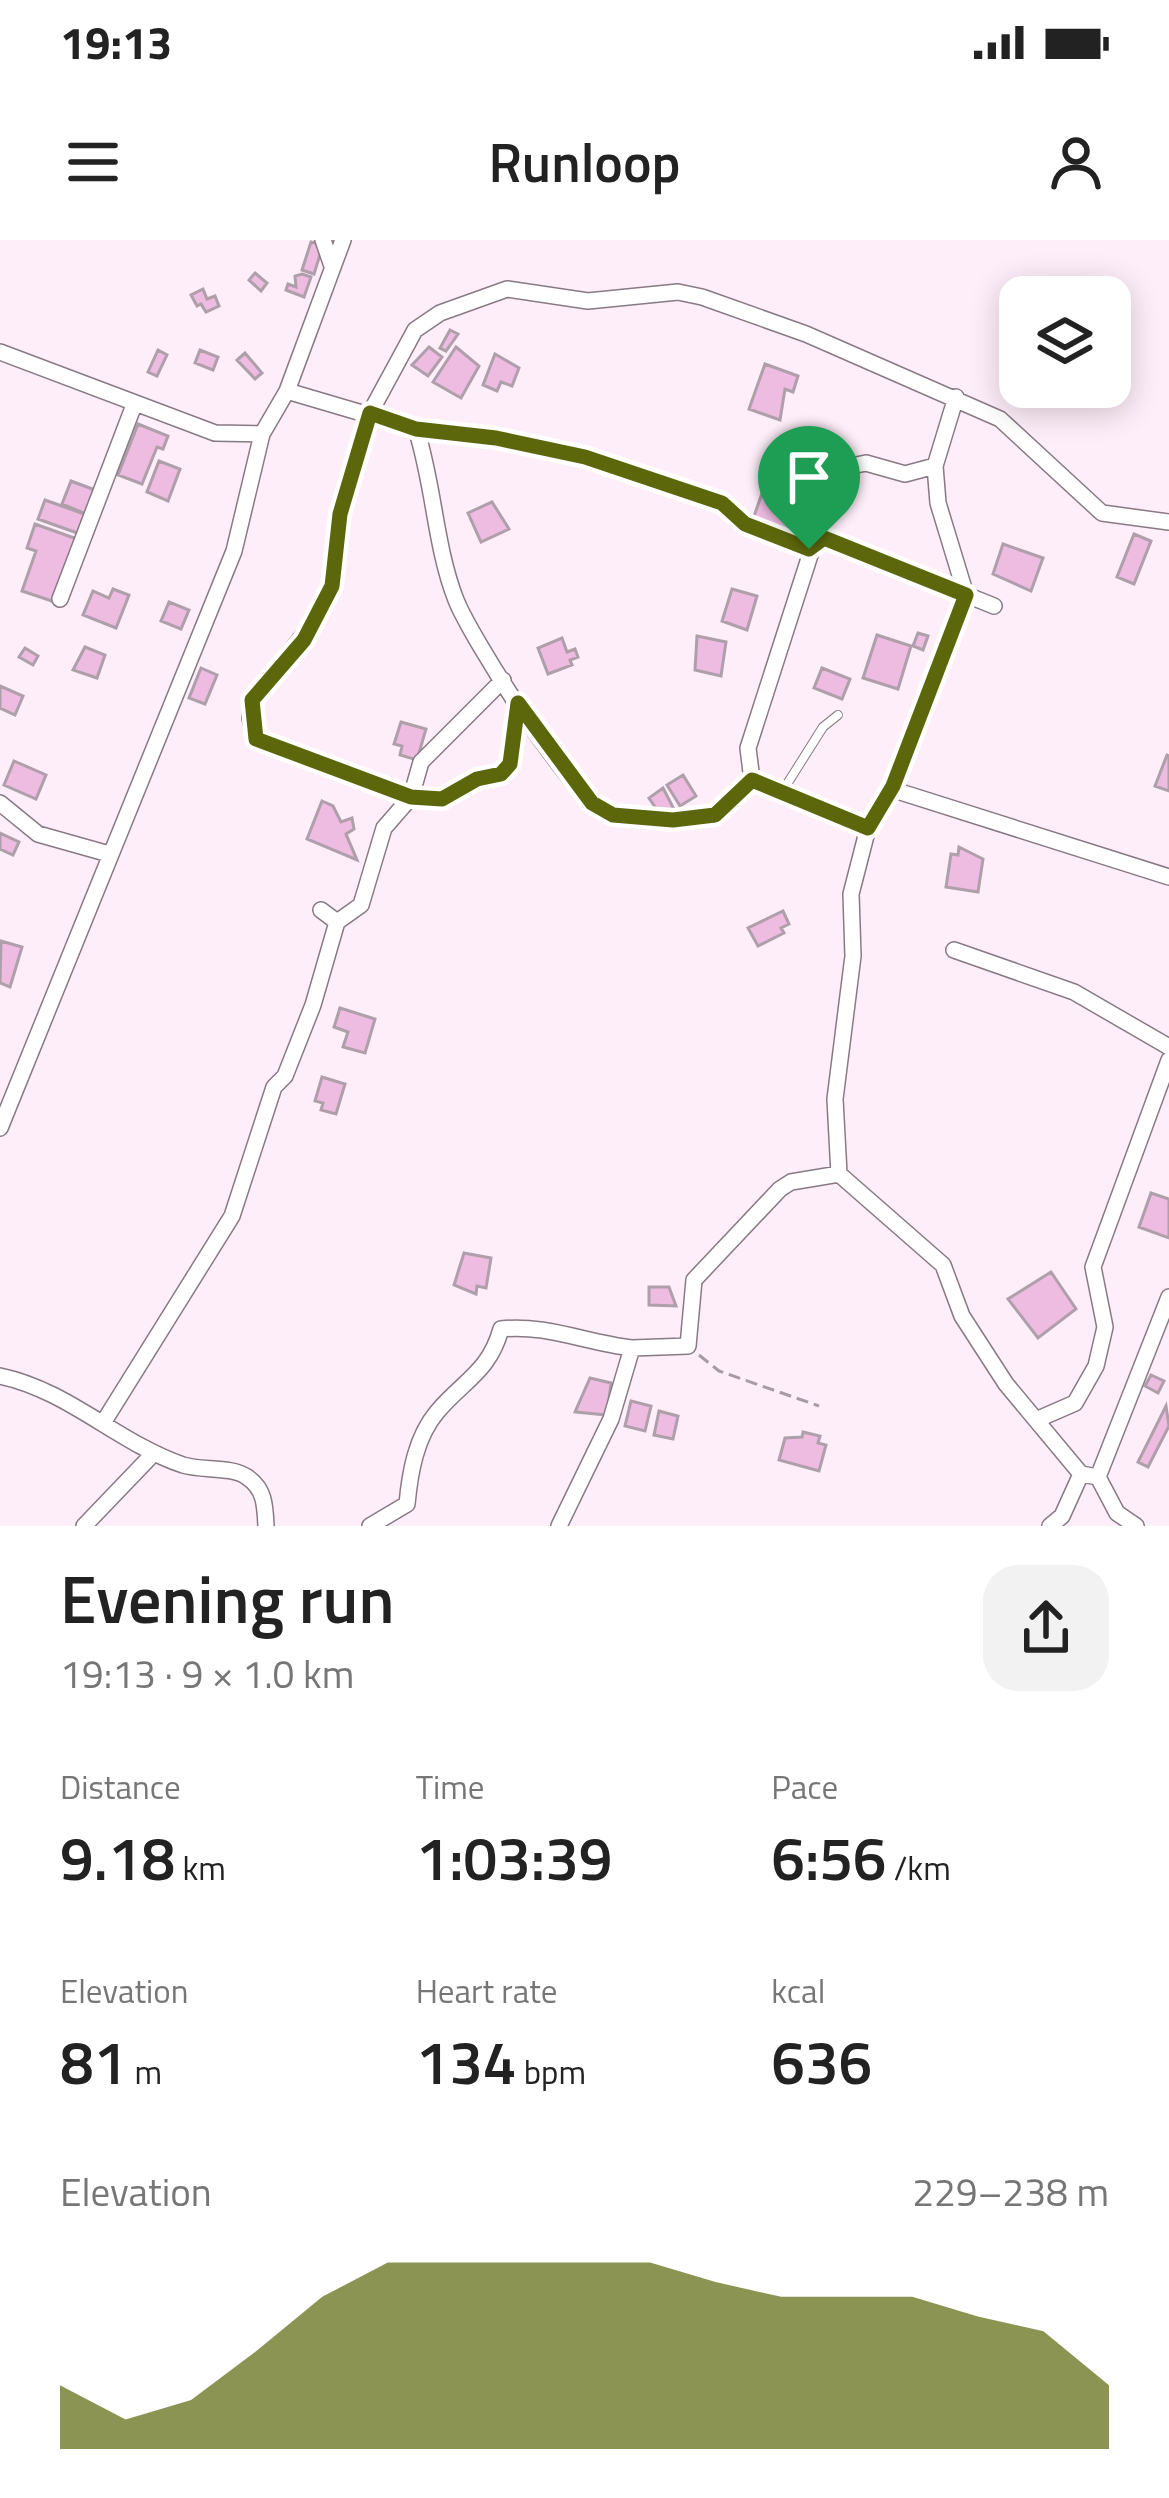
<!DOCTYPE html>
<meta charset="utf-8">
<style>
body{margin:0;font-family:"Titillium Web",sans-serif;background:#f2f2f2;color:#222;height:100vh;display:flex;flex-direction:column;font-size:45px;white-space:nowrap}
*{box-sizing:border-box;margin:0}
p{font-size:39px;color:#767676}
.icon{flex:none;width:66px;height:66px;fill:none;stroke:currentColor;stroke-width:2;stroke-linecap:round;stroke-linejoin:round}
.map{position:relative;height:1286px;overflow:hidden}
.drawer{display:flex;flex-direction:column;background:#fff;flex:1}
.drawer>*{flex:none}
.buttons{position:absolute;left:999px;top:36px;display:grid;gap:24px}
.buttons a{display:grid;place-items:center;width:132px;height:132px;border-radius:24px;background:#fff;box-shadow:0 6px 30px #0003;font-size:60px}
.pin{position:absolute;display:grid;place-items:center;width:102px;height:102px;color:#fff;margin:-123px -51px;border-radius:50% 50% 50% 0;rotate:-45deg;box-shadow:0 0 12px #0007}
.pin .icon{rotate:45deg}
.round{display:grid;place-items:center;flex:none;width:126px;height:126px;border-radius:36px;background:#f2f2f2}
.headline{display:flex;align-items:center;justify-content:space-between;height:204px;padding:0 60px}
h1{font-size:66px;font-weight:600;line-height:90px}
.metrics{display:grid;grid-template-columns:repeat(3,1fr);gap:18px;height:204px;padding:12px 60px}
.metrics div{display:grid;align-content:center}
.metrics b{font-size:60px;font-weight:600}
.metrics small{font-size:33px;font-weight:400}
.metrics p{font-size:33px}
.chart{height:336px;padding:24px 60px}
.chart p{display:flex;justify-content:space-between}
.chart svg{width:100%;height:216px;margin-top:12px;fill:#5c670c;opacity:.7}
.status{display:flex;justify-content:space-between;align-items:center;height:84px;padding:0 60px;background:#fff;direction:ltr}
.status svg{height:33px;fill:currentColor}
header{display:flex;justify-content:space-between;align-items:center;height:156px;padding:0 60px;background:#fff;font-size:54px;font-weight:600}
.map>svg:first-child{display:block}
</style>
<div class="status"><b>19:13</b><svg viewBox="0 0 49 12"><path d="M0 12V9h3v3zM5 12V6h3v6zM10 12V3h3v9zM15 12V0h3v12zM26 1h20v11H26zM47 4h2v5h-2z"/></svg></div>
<header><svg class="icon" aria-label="menu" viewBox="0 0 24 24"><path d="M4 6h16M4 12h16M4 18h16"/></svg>Runloop<svg class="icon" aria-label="person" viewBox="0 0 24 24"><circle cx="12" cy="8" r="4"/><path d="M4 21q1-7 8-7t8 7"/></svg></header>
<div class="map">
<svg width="1169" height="1286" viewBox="0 0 1169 1286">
<rect width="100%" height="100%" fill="#feeef9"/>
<path fill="#eebbe1" stroke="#ae9faa" stroke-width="3" d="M311 2 323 5 314 34 302 30Z
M255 33 267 43 261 51 249 40Z
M302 34 311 37 304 57 286 50 288 44 296 47 295 36Z
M203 49 207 59 215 56 219 66 206 72 201 64 197 66 191 55Z
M450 90 458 94 446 111 440 108Z
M429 107 442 117 428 136 412 125Z
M456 107 479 126 461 158 433 142Z
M158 110 167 115 157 136 148 132Z
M200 110 218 117 213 130 195 123Z
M245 113 262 133 255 139 237 120Z
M495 114 519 128 512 146 501 142 497 151 483 145Z
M765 124 798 136 793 152 785 149 780 180 749 169Z
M138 184 168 196 163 209 157 207 142 244 118 235Z
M159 221 180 229 168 261 147 252Z
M767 239 800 250 787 291 753 279Z
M71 241 95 250 86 274 62 264Z
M45 260 87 275 80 294 38 279Z
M492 262 509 289 481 302 468 273Z
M35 284 77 299 55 362 22 351 36 311 27 308Z
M1134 294 1151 301 1134 344 1117 337Z
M1003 304 1043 318 1031 351 993 334Z
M113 349 129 355 116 388 83 375 93 351 109 358Z
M732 349 757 356 747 390 722 381Z
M169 362 189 370 181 389 161 381Z
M918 393 928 396 923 410 913 406Z
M877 395 911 406 898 449 863 438Z
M697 396 726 402 721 436 695 430Z
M562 398 567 412 575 409 578 417 570 420 572 425 548 434 538 408Z
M85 407 105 415 97 438 73 430Z
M25 408 38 416 33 425 19 417Z
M201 428 217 435 205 464 189 458Z
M822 428 850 439 842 459 814 448Z
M0 446 23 456 15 475 0 468Z
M401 482 426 489 417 520 400 515 402 506 394 504Z
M1167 515 1169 516V551L1155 546Z
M14 521 46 535 36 559 4 545Z
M683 535 696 556 680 566 667 545Z
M663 548 676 573 662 577 649 558Z
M322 561 333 566 341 582 352 578 354 589 346 594 357 620 307 599Z
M0 593 19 602 13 615 0 609Z
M959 607 983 619 978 652 946 647 951 614 958 615Z
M783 671 789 684 781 688 784 693 758 706 748 688Z
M1 701 22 707 10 747 0 743Z
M340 768 375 779 365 813 343 807 348 792 334 787Z
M322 837 345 844 336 874 321 870 323 863 315 861Z
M1151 953 1169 959V998L1139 987Z
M464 1013 491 1018 486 1048 477 1046 476 1054 454 1045Z
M1051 1032 1076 1069 1038 1098 1008 1059Z
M649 1047H669L676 1066 649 1065Z
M1151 1135 1164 1141 1158 1153 1145 1146Z
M590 1138 611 1143 607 1175 575 1172Z
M631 1161 651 1166 645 1191 625 1186Z
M1166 1166 1169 1186 1148 1227 1138 1222Z
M659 1171 678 1176 673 1199 654 1195Z
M803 1192 820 1196 818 1203 826 1205 819 1231 779 1220 785 1198 802 1197Z"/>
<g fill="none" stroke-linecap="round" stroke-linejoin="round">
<g stroke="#887a84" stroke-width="10">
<path id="lane" d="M782 552 823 487 838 475"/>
</g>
<g stroke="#887a84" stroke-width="18">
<path id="street" d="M323 0 332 26
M0 112 215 193 262 194 287 151 343 0
M287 151 416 189 497 198 585 217 722 263 745 284 809 309 824 298 994 366
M416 189C434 244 435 307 456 360 471 398 572 557 605 572 637 587 681 578 715 575L752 540 868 588
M60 359 134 165
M518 463 510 523 501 534 477 539 442 559 411 557 270 506 256 499 250 478 252 460 320 374 332 345 340 274 370 173 415 90 440 73 507 49 588 61 678 52 702 57 806 94 1000 179 1102 273 1169 282
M752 540 748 508 831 250 847 227 866 223 905 234 935 226
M891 549 1169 637
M0 563 38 594 109 614
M321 670 337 682
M954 710 1074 752 1169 807
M0 888 234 311 262 194
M839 934 835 859 853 716 851 654 868 588 893 546 966 355 938 263 935 226 956 157
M0 1136C68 1150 118 1203 183 1225 203 1231 231 1226 247 1237 265 1249 265 1266 266 1286
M1036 1180 1075 1163 1096 1126 1105 1087 1093 1027 1169 820
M103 1183 232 976 274 847 285 836 313 765 337 682 361 665 384 588 411 557 421 522 503 440
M1098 1237 1117 1273 1136 1286
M84 1286 154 1213
M370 1286 407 1264C410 1232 416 1197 437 1172 464 1140 489 1132 501 1089 546 1084 587 1103 632 1108
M559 1286 611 1179 632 1108 688 1106 694 1040 780 949 791 942 839 934 943 1025 962 1076 1006 1144 1081 1234 1098 1237 1169 1057
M1050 1286 1062 1276 1081 1234"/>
</g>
<path stroke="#a79ca4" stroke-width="3" stroke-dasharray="12 6" stroke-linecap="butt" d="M699 1115 719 1131 819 1166"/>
<use href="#lane" stroke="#fff" stroke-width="8"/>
<use href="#street" stroke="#fff" stroke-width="15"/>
</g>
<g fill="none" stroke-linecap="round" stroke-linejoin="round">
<g stroke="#fff" stroke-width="24">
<path id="route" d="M370 173 416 189 496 198 585 217 722 263 745 284 809 309 824 298 966 355 893 546 868 588 752 540 715 575 673 580 613 575 592 563 518 463 510 524 501 534 477 539 442 559 411 557 256 499 252 460 304 400 332 346 340 274Z"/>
</g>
<use href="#route" stroke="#5c670c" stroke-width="15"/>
</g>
</svg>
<div class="buttons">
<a><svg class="icon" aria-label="layers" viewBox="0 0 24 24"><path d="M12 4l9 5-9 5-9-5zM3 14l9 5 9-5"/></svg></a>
</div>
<div class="pin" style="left:809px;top:309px;background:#1e9e55"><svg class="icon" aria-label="arrive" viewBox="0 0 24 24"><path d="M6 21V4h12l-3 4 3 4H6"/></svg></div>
</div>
<section class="drawer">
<div class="headline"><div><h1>Evening run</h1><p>19:13 · 9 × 1.0 km</p></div><a class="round"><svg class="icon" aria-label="share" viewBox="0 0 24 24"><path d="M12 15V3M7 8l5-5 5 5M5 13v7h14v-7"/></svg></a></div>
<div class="metrics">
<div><p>Distance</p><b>9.18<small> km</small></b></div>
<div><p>Time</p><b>1:03:39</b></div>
<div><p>Pace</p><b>6:56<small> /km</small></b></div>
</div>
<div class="metrics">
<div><p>Elevation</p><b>81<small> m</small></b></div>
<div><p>Heart rate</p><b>134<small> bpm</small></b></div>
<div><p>kcal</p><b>636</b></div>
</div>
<div class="chart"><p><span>Elevation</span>229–238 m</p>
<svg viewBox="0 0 160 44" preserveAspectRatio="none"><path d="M0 44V31L10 38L20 34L30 24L40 13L50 6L60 6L70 6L80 6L90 6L100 10L110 13L120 13L130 13L140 17L150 20L160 31V44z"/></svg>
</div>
</section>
